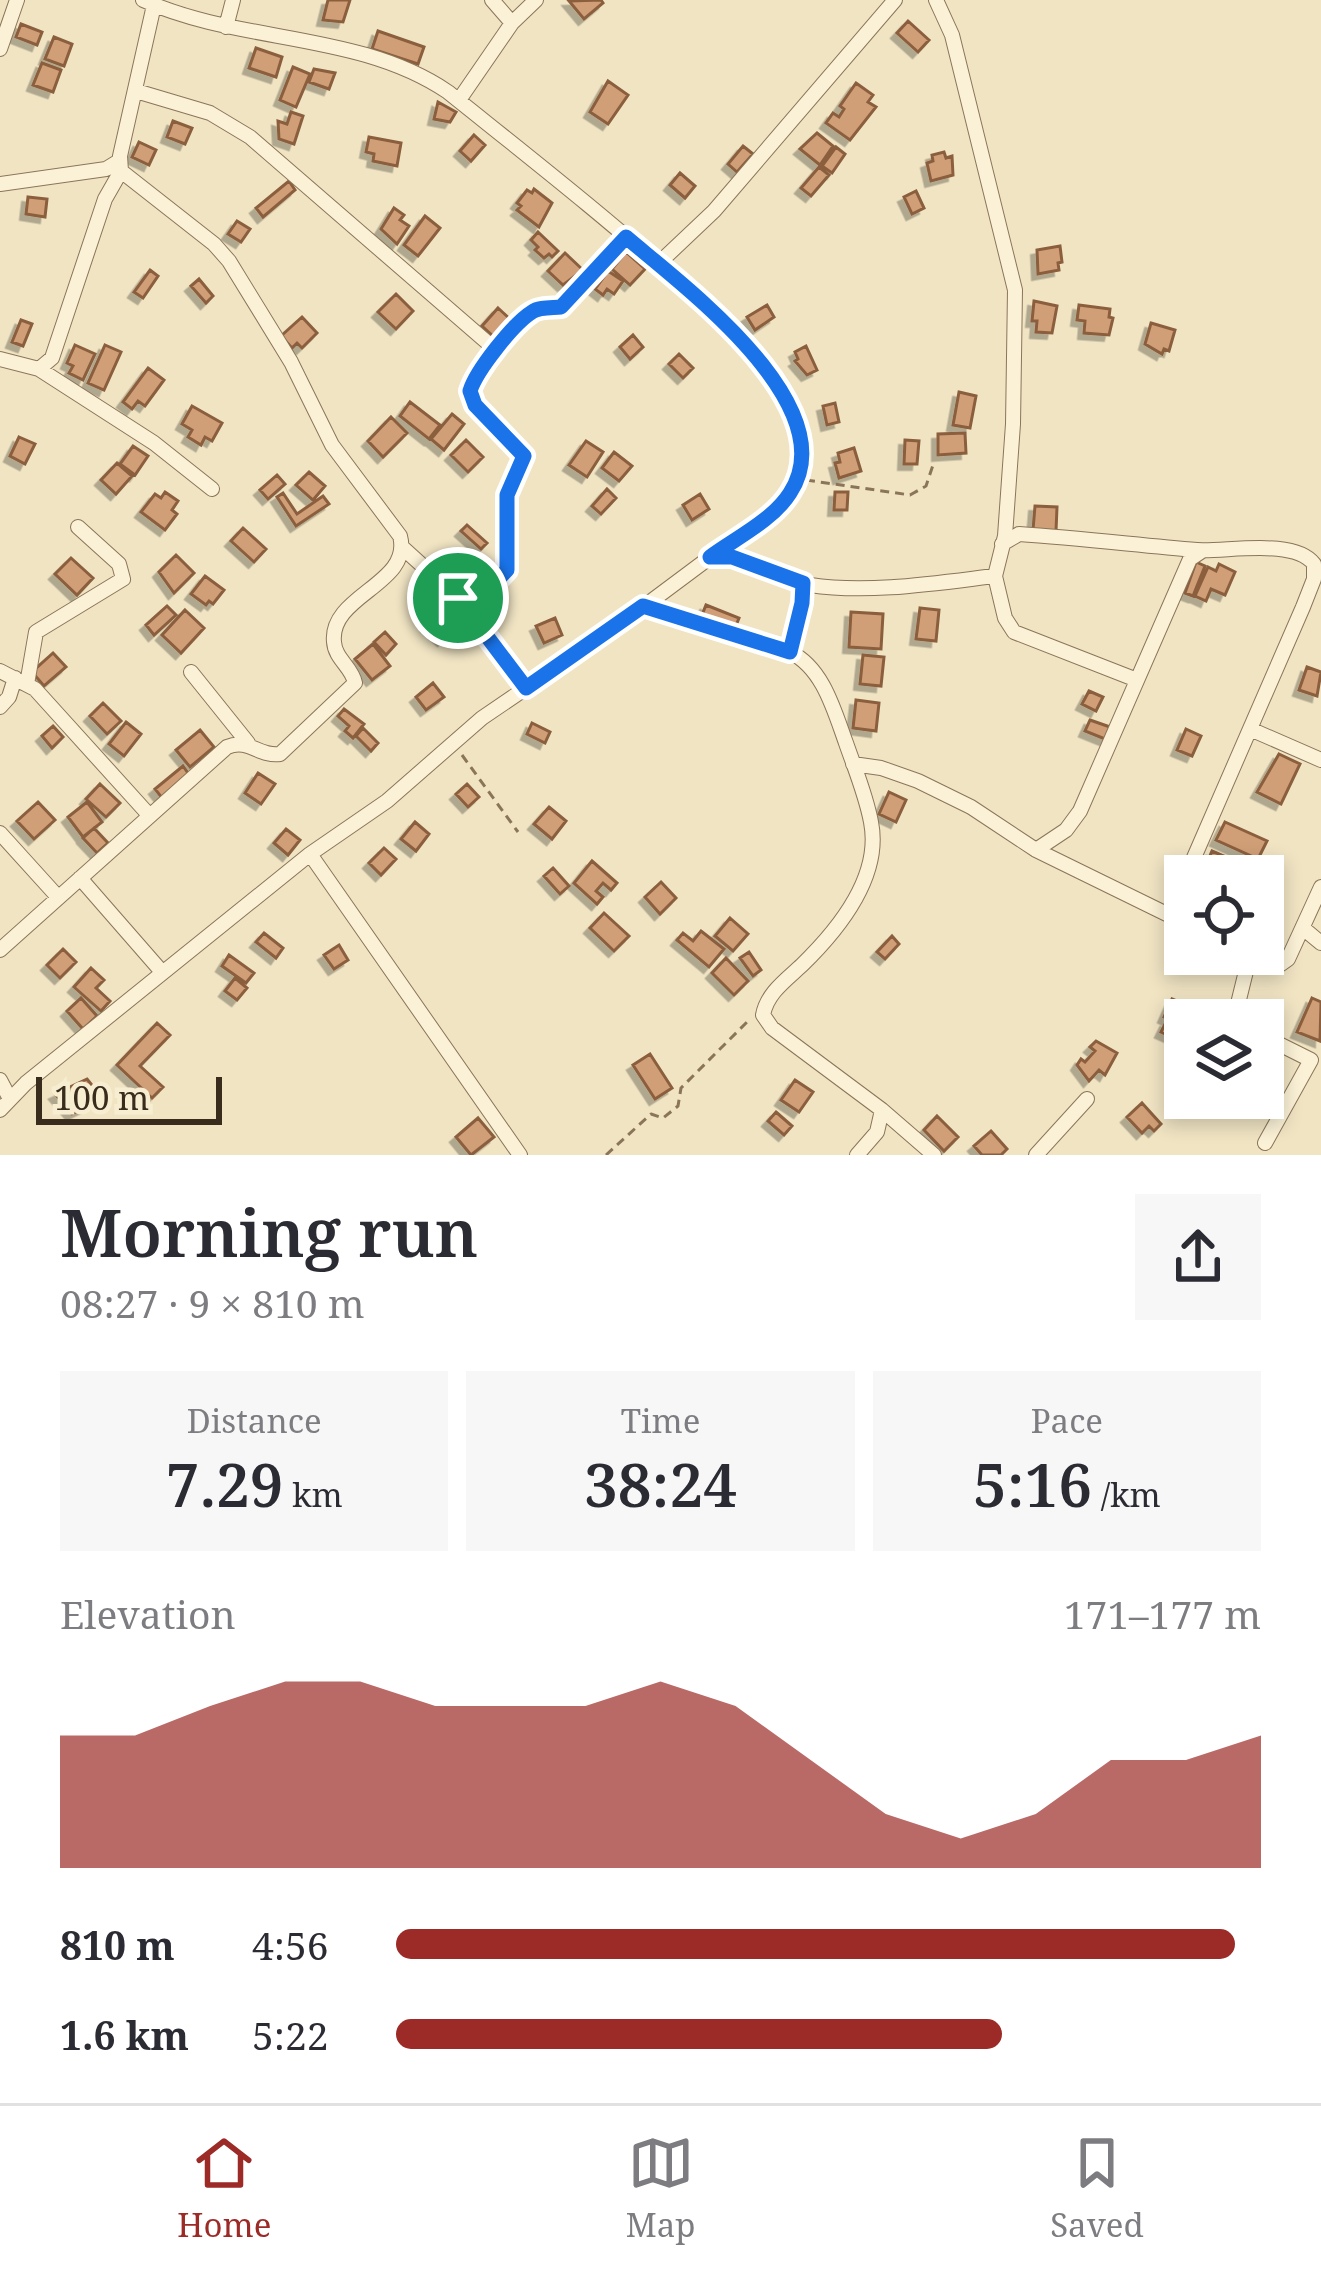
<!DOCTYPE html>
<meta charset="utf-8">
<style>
body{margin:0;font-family:"Noto Serif",serif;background:#f7f7f7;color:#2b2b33;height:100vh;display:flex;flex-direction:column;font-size:45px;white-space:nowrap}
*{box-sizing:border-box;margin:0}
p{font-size:39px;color:#7c7c81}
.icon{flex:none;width:66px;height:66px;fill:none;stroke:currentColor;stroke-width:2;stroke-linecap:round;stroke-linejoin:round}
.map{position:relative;height:1155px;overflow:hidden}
.drawer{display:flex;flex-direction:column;background:#fff;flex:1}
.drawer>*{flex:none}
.fabs{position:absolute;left:1164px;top:855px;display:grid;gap:24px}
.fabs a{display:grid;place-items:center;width:120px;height:120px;border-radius:0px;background:#fff;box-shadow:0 6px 18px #0003;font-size:60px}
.scale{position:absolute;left:36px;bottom:30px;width:186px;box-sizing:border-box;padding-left:12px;border:6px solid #3a2c1d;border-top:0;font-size:33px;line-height:42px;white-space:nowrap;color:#3a2c1d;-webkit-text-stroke:9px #f7eed2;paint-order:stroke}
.pin{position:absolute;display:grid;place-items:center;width:102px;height:102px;color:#fff;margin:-51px;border:6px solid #fff;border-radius:50%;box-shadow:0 3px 12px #0007}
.round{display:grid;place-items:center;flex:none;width:126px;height:126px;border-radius:0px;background:#f7f7f7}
.summary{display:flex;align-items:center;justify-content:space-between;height:204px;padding:0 60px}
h1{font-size:66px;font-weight:600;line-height:90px}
.figures{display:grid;grid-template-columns:repeat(3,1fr);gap:18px;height:204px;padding:12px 60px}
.figures div{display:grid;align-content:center;border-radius:0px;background:#f7f7f7;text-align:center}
.figures b{font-size:60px;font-weight:600}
.figures small{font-size:33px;font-weight:400}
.figures p{font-size:33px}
.chart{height:336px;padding:24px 60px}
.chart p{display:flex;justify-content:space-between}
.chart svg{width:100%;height:216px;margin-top:12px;fill:#9c2a26;opacity:.7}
ul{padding:0 60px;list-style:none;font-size:39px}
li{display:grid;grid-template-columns:192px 144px 1fr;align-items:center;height:90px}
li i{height:30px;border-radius:15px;background:#9c2a26}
.tab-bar{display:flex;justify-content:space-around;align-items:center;height:168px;border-top:3px solid #e1e1e2;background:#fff;font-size:33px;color:#7c7c81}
.tab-bar a{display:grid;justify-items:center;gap:6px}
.tab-bar .current{color:#9c2a26}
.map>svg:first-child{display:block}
</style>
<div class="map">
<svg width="1321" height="1155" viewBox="0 0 1321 1155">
<defs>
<filter id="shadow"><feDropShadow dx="-5.5" dy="5.5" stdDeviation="0" flood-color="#0004"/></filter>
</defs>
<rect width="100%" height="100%" fill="#f0e4c3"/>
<path fill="#d09f77" stroke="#8b5f3d" stroke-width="3" filter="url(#shadow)" d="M328 0H350L343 22 323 20Z
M601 0 603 3 584 19 569 1Z
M908 21 929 40 918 52 897 33Z
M21 24 42 32 37 45 16 37Z
M378 31 424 47 418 64 372 49Z
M54 37 72 44 64 66 45 59Z
M256 48 282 57 276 77 249 68Z
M42 63 61 70 53 92 33 85Z
M293 67 310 74 296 107 280 100Z
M314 69 335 73 329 89 309 82Z
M608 81 628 95 608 124 590 112Z
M856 83 873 95 868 102 876 107 850 140 826 123 833 113 839 117 844 109 840 106Z
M438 102 456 112 450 122 434 119Z
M291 112 303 116 294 144 279 139 278 121 287 124Z
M173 121 192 128 185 144 167 137Z
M817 133 833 146 820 165 800 149Z
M474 135 485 145 471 161 460 151Z
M369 137 401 143 397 166 373 161 374 154 366 152Z
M139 142 156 150 149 165 132 157Z
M743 146 753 154 737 172 728 164Z
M836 147 845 154 832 173 822 166Z
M944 152 946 158 952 156 953 175 931 181 927 163 933 161 932 155Z
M819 167 829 175 811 196 801 188Z
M680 173 695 186 685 198 670 185Z
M289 181 295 190 263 217 256 208Z
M534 189 552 203 539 227 517 210 521 206 517 203 527 190 532 193Z
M916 191 924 208 912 214 904 197Z
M28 197 47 199 45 217 26 214Z
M394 208 404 215 400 220 409 226 397 244 381 229Z
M425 216 440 228 418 256 404 245Z
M237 221 250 229 241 242 228 234Z
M538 232 558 251 552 257 549 254 544 258 535 250 538 247 531 240Z
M1060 246 1062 262 1058 263 1059 270 1038 274 1037 250Z
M626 252 645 269 630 285 612 269Z
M565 253 583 270 563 285 548 271Z
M150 270 158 276 143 298 134 292Z
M608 271 623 281 614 294 607 289 603 295 595 289Z
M199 279 213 296 206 303 191 286Z
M396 294 413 311 396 329 378 312Z
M1034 301 1057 306 1052 333 1036 332 1037 321H1032Z
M767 305 774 317 755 330 747 317Z
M1079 305 1110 309 1109 317 1113 318 1109 335 1084 333 1085 321 1077 320Z
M498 308 510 319 494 337 482 326Z
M302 317 317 333 302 348 297 343 292 348 281 336Z
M21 320 32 324 23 346 12 342Z
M1151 323 1175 330 1169 351 1164 349 1162 354 1145 344Z
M633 335 643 347 630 359 620 347Z
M75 345 95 354 83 380 69 373 73 366 67 363Z
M105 345 121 352 104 390 88 383Z
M806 346 817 370 807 375 795 361 798 359 795 352Z
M679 354 693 368 683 378 669 364Z
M148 368 164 380 145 406 138 401 132 409 123 402Z
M959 392 976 396 970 428 953 425Z
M410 402 440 425 429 439 400 416Z
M835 403 839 422 827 425 823 406Z
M192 406 222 423 212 441 205 437 201 445 188 437 192 430 182 424Z
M452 414 464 424 444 450 431 439Z
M391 417 407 433 383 457 368 441Z
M965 433 966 453 938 455V434Z
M19 437 35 444 25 464 10 456Z
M466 440 483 457 468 472 451 455Z
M905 440 919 441 917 464H904Z
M586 441 603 452 587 477 569 465Z
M133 446 148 456 135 475 120 464Z
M854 448 861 471 839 478 835 463 840 462 838 453Z
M614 452 632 466 619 481 602 468Z
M117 463 132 476 116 494 101 480Z
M309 472 325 486 313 500 296 485Z
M277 475 285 484 268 499 260 490Z
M607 489 616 498 601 514 592 506Z
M165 492 178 501 172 510 177 514 165 530 141 512 155 494 161 498Z
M835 492H848L847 510H834Z
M283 493 297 514 323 496 329 504 296 526 277 497Z
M700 494 709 509 692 520 683 505Z
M1035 506 1057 507 1056 531 1033 530Z
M467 525 487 543 481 549 461 531Z
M243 528 266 549 254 562 231 541Z
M176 555 194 573 174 593 159 572Z
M71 558 93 578 77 595 55 574Z
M1196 562 1205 566 1193 596 1185 593Z
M1219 564 1235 572 1225 595 1211 589 1206 601 1195 596 1208 567 1216 571Z
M205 576 224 590 213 604 209 601 206 605 191 594Z
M706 605 739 618 735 628 702 615Z
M167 606 176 615 154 635 146 625Z
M444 608 459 622 443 640 427 626Z
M920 608 939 610 936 641 916 639Z
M185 610 204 628 181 653 162 635Z
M851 612 883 614 881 649 849 647Z
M555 618 562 635 544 643 536 626Z
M385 632 396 644 386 655 374 642Z
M373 644 390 666 372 680 355 659Z
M53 653 66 667 44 686 32 672Z
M863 655 884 657 881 686 860 684Z
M1307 667 1321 672 1317 696 1299 690Z
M433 683 444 697 426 710 416 697Z
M1089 691 1103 697 1096 711 1082 704Z
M856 700 879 703 876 731 853 728Z
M103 703 121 721 107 734 90 716Z
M344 709 364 724 353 738 345 731 349 726 338 716Z
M1090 720 1110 727 1105 739 1085 731Z
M126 722 141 734 124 756 109 744Z
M532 723 550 732 545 743 527 734Z
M53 726 63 737 52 748 42 736Z
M363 728 378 743 371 751 356 736Z
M1186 729 1201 736 1192 756 1177 750Z
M200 730 214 747 190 767 176 750Z
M1279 754 1300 764 1281 804 1257 792Z
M183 766 190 776 162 798 155 789Z
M258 773 275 784 261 804 245 793Z
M100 784 120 803 106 817 86 799Z
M467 784 479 797 468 807 456 794Z
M889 792 906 800 896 822 879 814Z
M38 802 55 820 34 839 17 821Z
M87 802 102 822 83 837 68 817Z
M549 807 566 821 552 839 534 824Z
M415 822 429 834 416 851 401 839Z
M1225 822 1267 841 1258 859 1216 840Z
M94 828 108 843 97 853 83 838Z
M286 829 300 840 288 855 274 843Z
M384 848 396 859 381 875 369 863Z
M1212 851 1254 869 1251 876H1224L1205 867Z
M592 861 617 883 611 890 603 883 596 891 603 897 597 904 574 883Z
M553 868 569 886 560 894 544 876Z
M661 882 676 898 660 914 645 897Z
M604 913 629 936 614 951 590 928Z
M730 918 748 934 733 951 715 936Z
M701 931 724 949 709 967 677 940 683 933 693 941Z
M264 933 283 948 276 958 256 942Z
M892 936 899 944 885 959 877 952Z
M339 945 348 960 334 969 324 955Z
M63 949 76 962 60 978 47 965Z
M749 952 761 970 753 976 740 958Z
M229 955 254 973 246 983 222 966Z
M726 958 748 981 734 995 712 973Z
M91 968 104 980 96 988 110 1001 101 1011 74 987Z
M235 978 247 988 237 1000 225 991Z
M81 998 97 1016 83 1029 67 1011Z
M1312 998 1321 1002 1320 1041 1297 1032Z
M1172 999 1211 1016 1209 1020H1185V1027L1164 1017Z
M1166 1022 1185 1031 1181 1041 1161 1032Z
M157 1023 170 1035 140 1066 163 1087 152 1098 117 1065Z
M1096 1041 1117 1053 1105 1075 1099 1070 1089 1081 1077 1065 1081 1059 1085 1062 1095 1051 1090 1047Z
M650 1054 672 1088 655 1099 633 1065Z
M87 1079 103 1099 72 1114 55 1094Z
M795 1080 813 1092 799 1112 781 1100Z
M1142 1103 1161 1124 1154 1131 1149 1126 1142 1133 1127 1117Z
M776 1112 792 1126 784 1135 768 1121Z
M937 1116 958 1137 944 1151 924 1130Z
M478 1118 494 1137 471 1155 456 1137Z
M991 1131 1007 1149 1001 1155H982L974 1146Z"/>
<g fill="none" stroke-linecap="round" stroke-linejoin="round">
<g stroke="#8b7559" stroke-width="16">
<path id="minor" d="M492 0 512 23
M936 0 952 35 1015 290 1013 424 1005 536 995 576 1005 618 1014 632 1137 680
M226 27 233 0
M0 49 17 0
M136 91 210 113 250 137 496 350
M459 100 512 23 536 0
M0 184 106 169 119 161
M658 264 714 211 895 0
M0 359 39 369 52 358 105 199 121 171
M39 369 154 443 212 489
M1002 544 1019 534C1078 538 1138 545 1197 550 1227 552 1294 538 1314 564V579L1303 607 1186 876
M403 548 458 598C479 600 493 585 507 570V495L524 456 475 405C470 397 468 397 471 387 474 372 519 319 533 311 540 307 553 308 561 307L627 237
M712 557C747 557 775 579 810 585 868 594 937 583 995 576
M458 598 526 688
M643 606 790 652C823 668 834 710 846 743 855 769 866 795 871 822 882 877 838 930 802 965 786 980 767 993 763 1015L772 1028 882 1110 934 1155
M0 671 35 689 149 815
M191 672 248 743
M27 684 36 632 123 579 119 564 78 527
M0 707 9 697 15 678
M1250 729 1321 760
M853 764 881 768 918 781 971 807 1036 850 1185 923
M0 833 57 896
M1036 850 1066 830 1080 811 1190 559 1202 551
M310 854 520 1155
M80 878 162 972
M1170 915 1185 879
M1304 929 1321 943
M0 950 227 747C249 738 259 757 280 754L355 683C352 667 335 659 334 642 329 595 413 584 400 536L332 445 291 362 229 261 214 244 121 171 120 156 154 5
M1249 954 1281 964 1288 959 1321 887
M1234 1020 1247 967 1243 954
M1263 1036 1311 1060 1265 1143
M0 1080 10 1099
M0 1110 26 1083 310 854 387 801 482 718 626 620 776 508C817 467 797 411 767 368 746 338 714 315 688 291 611 221 529 157 448 92 358 31 240 44 143 0
M857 1155 877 1132 882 1110
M1036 1155 1087 1099"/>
</g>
<path stroke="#8b7559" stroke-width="3" stroke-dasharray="9 6" stroke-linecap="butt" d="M806 480 910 495 926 486 933 465
M794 638 803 595
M462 755 518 832
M606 1155 651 1114 663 1118 678 1106 681 1088 750 1019"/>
<use href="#minor" stroke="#faf1d6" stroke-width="14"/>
</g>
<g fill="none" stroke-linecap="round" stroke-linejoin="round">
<g stroke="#fff" stroke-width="24">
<path id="route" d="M626 237C682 285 847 406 790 493 773 520 736 538 710 557H732L803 583 802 603 790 652 643 606 526 688 458 598C479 600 493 585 507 570V495L524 456 475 405 470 391C476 371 513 324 532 312 539 307 552 308 561 307Z"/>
</g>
<use href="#route" stroke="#1a73e8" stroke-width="15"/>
</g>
</svg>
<div class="fabs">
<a><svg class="icon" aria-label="locate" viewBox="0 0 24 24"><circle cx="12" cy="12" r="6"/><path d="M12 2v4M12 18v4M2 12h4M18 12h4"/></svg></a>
<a><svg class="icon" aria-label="layers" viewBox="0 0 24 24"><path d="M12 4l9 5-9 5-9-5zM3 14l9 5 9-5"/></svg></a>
</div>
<div class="scale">100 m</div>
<div class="pin" style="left:458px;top:598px;background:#1e9e55"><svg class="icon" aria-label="arrive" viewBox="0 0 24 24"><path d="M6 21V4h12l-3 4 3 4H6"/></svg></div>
</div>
<section class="drawer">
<div class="summary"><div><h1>Morning run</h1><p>08:27 · 9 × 810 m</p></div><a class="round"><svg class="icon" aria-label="share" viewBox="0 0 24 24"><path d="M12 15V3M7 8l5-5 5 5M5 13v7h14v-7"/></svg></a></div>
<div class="figures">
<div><p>Distance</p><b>7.29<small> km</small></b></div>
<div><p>Time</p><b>38:24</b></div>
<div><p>Pace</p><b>5:16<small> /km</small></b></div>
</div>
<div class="chart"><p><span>Elevation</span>171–177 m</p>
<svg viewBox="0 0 160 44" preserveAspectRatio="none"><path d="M0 44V17L10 17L20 11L30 6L40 6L50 11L60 11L70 11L80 6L90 11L100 22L110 33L120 38L130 33L140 22L150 22L160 17V44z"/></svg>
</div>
<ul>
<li><b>810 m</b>4:56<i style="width:97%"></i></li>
<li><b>1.6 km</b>5:22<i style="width:70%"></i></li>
</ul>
</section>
<nav class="tab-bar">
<a class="current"><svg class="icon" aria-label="home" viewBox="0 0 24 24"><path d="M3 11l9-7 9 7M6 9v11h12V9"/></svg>Home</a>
<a><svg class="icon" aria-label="map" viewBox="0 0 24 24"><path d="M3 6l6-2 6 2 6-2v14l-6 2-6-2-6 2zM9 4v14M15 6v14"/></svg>Map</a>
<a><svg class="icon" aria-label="saved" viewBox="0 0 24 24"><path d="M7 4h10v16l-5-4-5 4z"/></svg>Saved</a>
</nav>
